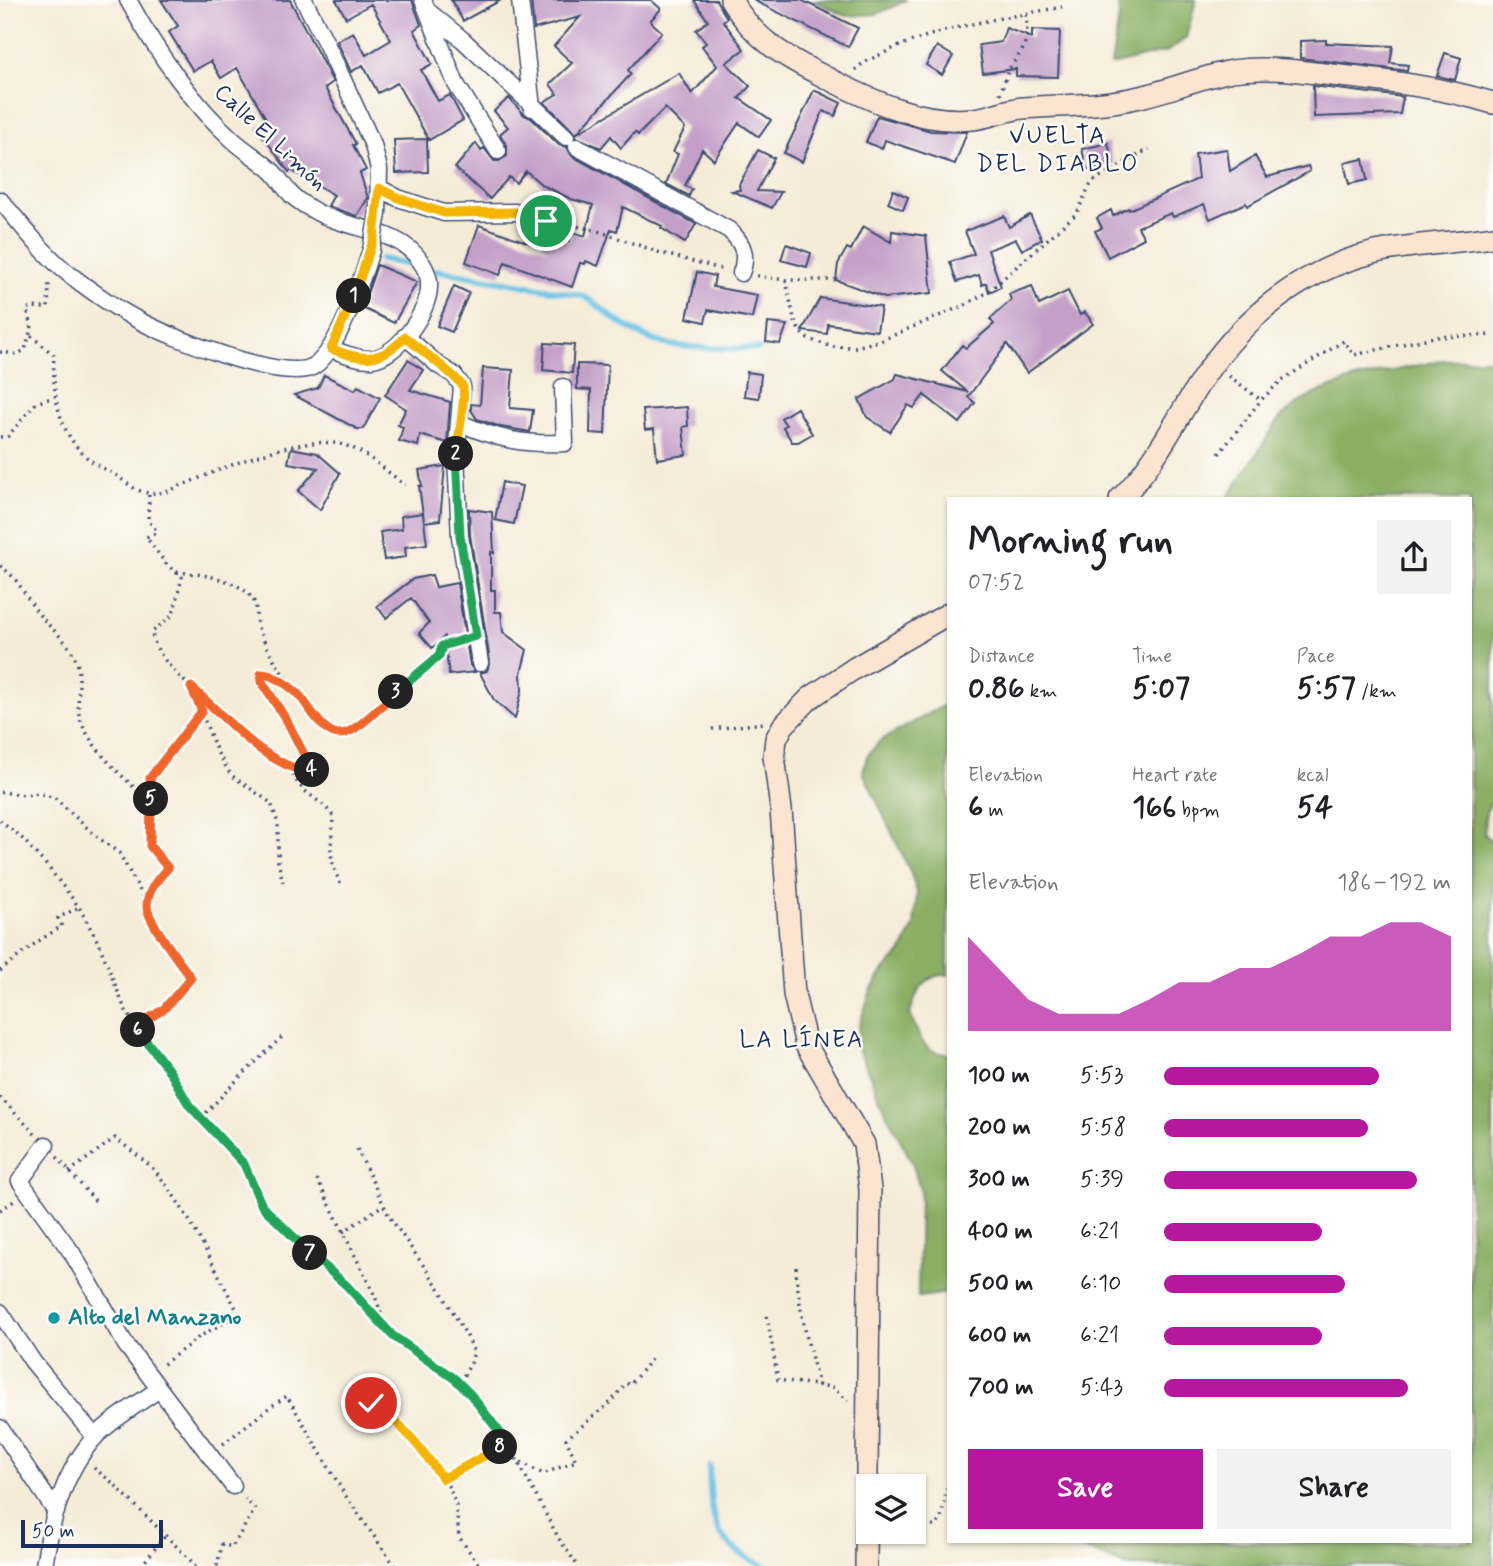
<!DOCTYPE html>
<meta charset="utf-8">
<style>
body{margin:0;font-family:Mynerve,sans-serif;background:#f2f2f2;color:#202124;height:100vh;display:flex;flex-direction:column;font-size:26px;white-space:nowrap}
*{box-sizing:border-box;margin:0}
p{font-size:23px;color:#757577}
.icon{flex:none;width:38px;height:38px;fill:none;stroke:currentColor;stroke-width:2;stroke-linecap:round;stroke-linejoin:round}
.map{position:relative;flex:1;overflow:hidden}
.details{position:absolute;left:947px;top:497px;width:525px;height:1046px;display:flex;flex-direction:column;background:#fff;border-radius:0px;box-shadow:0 2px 5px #0004}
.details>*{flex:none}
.buttons{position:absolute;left:856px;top:1474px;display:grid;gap:14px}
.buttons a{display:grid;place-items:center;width:70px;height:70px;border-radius:0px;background:#fff;box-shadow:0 2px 5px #0004;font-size:35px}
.scale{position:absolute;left:21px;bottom:18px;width:142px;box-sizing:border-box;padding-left:7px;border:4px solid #1b2f5e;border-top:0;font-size:19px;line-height:24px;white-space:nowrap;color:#1b2f5e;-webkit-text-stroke:5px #fdfcf7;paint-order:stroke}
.pin{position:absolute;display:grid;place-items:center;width:60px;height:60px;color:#fff;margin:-30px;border:4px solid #fff;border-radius:50%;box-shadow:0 2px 7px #0007}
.km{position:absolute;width:35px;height:35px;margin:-18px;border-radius:50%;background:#222;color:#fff;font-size:19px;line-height:35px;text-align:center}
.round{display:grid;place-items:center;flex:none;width:74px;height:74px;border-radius:0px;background:#f2f2f2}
.overview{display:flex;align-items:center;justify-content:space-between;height:119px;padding:0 21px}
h1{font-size:38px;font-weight:800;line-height:52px}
.figures{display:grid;grid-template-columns:repeat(3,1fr);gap:10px;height:119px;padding:7px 21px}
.figures div{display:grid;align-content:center}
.figures b{font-size:30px;font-weight:800}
.figures small{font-size:19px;font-weight:400}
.figures p{font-size:19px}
.chart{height:196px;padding:14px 21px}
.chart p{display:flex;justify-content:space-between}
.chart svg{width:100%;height:126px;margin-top:7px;fill:#b5179e;opacity:.7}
.cta{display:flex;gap:14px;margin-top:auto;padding:14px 21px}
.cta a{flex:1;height:80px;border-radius:0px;background:#b5179e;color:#fff;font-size:28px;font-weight:800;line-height:80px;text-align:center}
.cta a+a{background:#f2f2f2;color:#202124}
ul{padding:0 21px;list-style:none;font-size:23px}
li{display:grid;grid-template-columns:112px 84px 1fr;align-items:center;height:52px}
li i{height:18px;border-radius:9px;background:#b5179e}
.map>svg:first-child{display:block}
</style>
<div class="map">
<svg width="1493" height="1566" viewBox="0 0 1493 1566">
<rect width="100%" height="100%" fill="#fdfcf7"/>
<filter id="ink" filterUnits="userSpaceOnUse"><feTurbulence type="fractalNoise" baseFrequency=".0143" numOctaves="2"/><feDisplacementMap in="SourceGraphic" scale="14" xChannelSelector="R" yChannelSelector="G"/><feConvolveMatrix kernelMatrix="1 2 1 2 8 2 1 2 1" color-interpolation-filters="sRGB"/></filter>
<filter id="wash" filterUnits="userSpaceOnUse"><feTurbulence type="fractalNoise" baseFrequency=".00686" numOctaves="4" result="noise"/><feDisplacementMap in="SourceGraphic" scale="28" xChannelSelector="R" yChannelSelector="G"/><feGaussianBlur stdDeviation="1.57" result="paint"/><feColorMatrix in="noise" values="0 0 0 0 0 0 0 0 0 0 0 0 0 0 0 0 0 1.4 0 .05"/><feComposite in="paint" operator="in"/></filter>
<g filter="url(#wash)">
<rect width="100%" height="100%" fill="#f5ecd8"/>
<path fill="#8aaf64" stroke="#526f61" stroke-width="2" d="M812 0H907L877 14 846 16Z
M1118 0H1196L1186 38 1168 51 1111 65 1119 17Z
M1493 359V802C1484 808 1485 823 1484 834L1493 843V1566H1125L1068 1542H1470V499H1227L1280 418 1298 403 1323 390 1355 379 1443 360Z
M948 703V975C924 973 915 994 910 1014 918 1034 923 1055 948 1054V1293L918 1297 920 1189 912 1162 884 1109 858 1048 859 1026 870 993 883 971 901 953 914 926 917 892 910 871 863 772 867 756 880 741Z"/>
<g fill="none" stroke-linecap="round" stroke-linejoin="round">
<path stroke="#66c2e4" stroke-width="6" d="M381 259 411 265
M436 270 580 295C595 301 600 308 612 317 623 325 637 333 650 339 676 351 728 347 759 349
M709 1466C711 1518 711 1543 764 1566"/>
</g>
<g id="blocks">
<path fill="#c4a0c9" d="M161 0H290L333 82 325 88 356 144 353 145 366 170 360 173 368 198 357 216 328 206 334 195 291 170 289 172 257 128 268 122 237 68 221 78 211 61 193 71 169 32 178 26Z
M336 0H412L421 25 414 30 432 64 421 70 438 101 450 95 463 120 429 140 397 83 378 93 363 65 351 72 337 41 353 32 366 55 391 40 371 4 346 18Z
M451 0H501L463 21Z
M531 0H651L661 9 650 21 662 32 628 70 631 74 576 134 544 102 557 94 550 84 572 63 554 46 580 17 534 29Z
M694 0H716L719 5 727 18 723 21 744 49 726 63 750 86 739 98 771 120 759 137 739 123 714 160 702 149 685 186 692 189 689 196 666 184 678 154 673 152 685 128 665 108 638 135 635 132 621 148 611 136 601 148 576 137V134L679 73 692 94 717 66 702 46 706 43 696 30 708 21Z
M753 0H801L858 28 848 47Z
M1006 28 1032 38V30L1060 31 1058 77 1016 76V69L983 73 979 45 1001 42Z
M1326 40V43L1393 46 1390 63 1408 65 1407 71 1300 58V41Z
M937 46 953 56 942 75 926 65Z
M1445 53 1461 58 1455 80 1437 76Z
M1313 86 1403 97 1400 114 1314 117Z
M814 90 841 103 835 116 823 111 802 162 784 153Z
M509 98 524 115 531 118 559 145 567 147 572 156 696 224 685 243 661 228 662 226 623 207 617 231 611 229 598 266 586 261 585 264 580 263 572 287 505 262 500 275 466 262 479 225 549 250 519 222 569 241 573 232 585 236 593 205 571 199 542 185 526 171 516 183 509 177 490 199 455 168 476 143 481 151 484 148 494 161H499L507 156V146L500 134 508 127 494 111Z
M877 116 931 131 967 132 955 164 885 140 882 149 866 142Z
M427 139 428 172 396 173 394 140Z
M1108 143 1113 163 1087 170 1082 149Z
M1227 149 1230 171 1255 156 1267 177 1308 166 1310 171 1247 206 1246 203 1210 219 1204 204 1173 217 1171 213 1138 227 1144 238 1108 257 1095 231 1102 228 1097 218 1111 210 1113 216 1128 208 1129 210 1198 179 1195 154Z
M758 150 774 158 757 191 781 192 772 208 732 191 740 190 739 185Z
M1363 159 1367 180 1349 184 1344 163Z
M893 190 908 197 903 210 888 203Z
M1030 215 1042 239 1022 250 1016 239 988 250 1001 287 989 292 986 283 982 285 979 275 957 282 950 262 974 254 965 231 1004 216 1009 227Z
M863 226 891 242 892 231 926 236 932 293 885 298 836 280 838 264 847 248 851 250Z
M786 244 811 253 807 267 781 260Z
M377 265 417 282 394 323 362 308Z
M697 272 715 276 713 287 757 295 752 318 708 310 705 322 687 318Z
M454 286 469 293 452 332 437 326Z
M1032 286 1039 305 1068 291 1080 315 1085 312 1093 324 1027 373 1007 344 968 397 975 403 960 423 924 395 914 408 908 405 890 432 867 417 859 399 895 379 897 374 968 392 942 371 962 345 966 348 994 324 990 319 1011 300 1009 294Z
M820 298 881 307 877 331 828 324 827 334 802 331Z
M768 323 787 325 780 344 766 342Z
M545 343 574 345 572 373 543 370Z
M408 360 423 370 410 390 450 402 447 443 420 435 418 446 399 441 403 427 398 425 406 409 385 395Z
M577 364 608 365 605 434 590 433 591 390 577 389Z
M483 368 513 370 510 408 533 410 530 432 501 427 477 419 471 410V404L480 405Z
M747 372 761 374 759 398 744 396Z
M324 375 355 390 358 386 380 398 363 429H357L294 395 318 388Z
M687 407 688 426 683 427 686 455 657 459 654 429 645 430 643 410Z
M797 408 812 434 798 442H792L783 427 786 425 781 418Z
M291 448 317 453 340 473 320 510 298 491 318 468 288 463Z
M445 466 440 520 424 522 419 486H422L419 470Z
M502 482 522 486 514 524 495 520Z
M469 509 492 512 494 553 491 552V590H495V612H501L503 632 527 650 521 673 522 690 515 719 494 700 480 673 487 671 490 661 470 535Z
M423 513 427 544 405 547 406 557 384 560 380 532 402 529 401 516Z
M432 575 436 587 457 583 470 665 475 672 449 675 444 637 432 648 419 633 429 623 411 598 386 618 377 606 413 579Z"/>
</g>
</g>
<g filter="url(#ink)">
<use href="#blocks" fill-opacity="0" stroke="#3c4b70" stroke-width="2"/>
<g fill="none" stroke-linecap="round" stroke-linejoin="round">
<g stroke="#3c4b70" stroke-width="19">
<path id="minor" d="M128 0C156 51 190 101 233 140 245 151 259 159 271 170 278 176 282 184 288 191 294 199 304 205 313 210 346 230 400 228 421 262 426 269 430 279 429 287 429 311 398 356 372 359 359 360 343 353 331 349
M304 0 326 43 373 145 379 169 378 214
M423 0 456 84 498 151
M520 0 532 108
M429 12 463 40 566 137
M577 147 729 230C743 243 748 255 741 273
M379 188 398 198 444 213 515 212
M0 200C22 225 42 253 69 274 91 291 115 308 140 321 170 337 282 382 312 367 336 356 363 277 371 250
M405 336 438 365 454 375 462 386 456 457 460 536 480 663
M460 423C497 439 523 445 565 443L563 387
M46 1145 20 1181 72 1253 126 1345 233 1486
M0 1312 33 1362 95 1437
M0 1428 56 1512
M44 1566C51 1521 64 1469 97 1435 115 1417 138 1404 159 1389"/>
</g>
<g stroke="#3c4b70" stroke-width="24">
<path id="secondary" d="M731 0C754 39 783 56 823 76 869 100 920 124 973 119 991 117 1007 109 1024 108 1064 105 1102 106 1140 97 1171 90 1200 77 1232 71 1265 66 1299 71 1332 75 1387 81 1440 87 1493 103
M1120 499C1157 463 1178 414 1207 372 1247 315 1303 270 1372 253 1408 244 1455 243 1493 237
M866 1566 870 1189 864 1144 806 1045 794 994 781 809 774 756 776 739 783 726 810 698 855 668 948 614"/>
</g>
<path stroke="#3c4b70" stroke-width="3.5" stroke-dasharray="2 5" stroke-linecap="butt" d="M855 70C864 61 876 57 888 51 943 26 1003 18 1062 7
M1000 94 1009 69 1023 49 1027 36 1026 14
M530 216 598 231 661 253 725 270
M757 276 786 280H835
M786 280 794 319 800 332 808 339 833 347H856L882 340 965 305 988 292 1077 213 1089 187 1096 179 1149 149
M31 336 54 355C52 393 58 434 89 459 97 466 108 470 117 476 136 490 142 496 166 492 211 474 300 430 347 446 368 453 387 472 405 485
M0 352 17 354 25 350 32 326 27 309 31 307 48 308 49 281
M1229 376 1261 400
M0 437 8 436 36 403 54 397
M1219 454 1261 400 1282 380 1344 341 1354 355 1434 337 1493 335
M149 495 148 520 156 530V533L146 537 167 565 182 577 173 615 152 632C155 665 207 698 229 721 240 732 248 742 261 751 276 762 292 768 310 773L312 768 287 721 262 682 261 674H267L299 694
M0 566C18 577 25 596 37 612 50 629 70 641 77 663 83 683 73 706 83 726 98 757 127 780 151 803
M177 572C200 574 237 578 252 598 258 606 255 615 257 624 263 647 313 727 335 733 343 735 349 731 355 728L439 656 442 646 459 641
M192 688 217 752 231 775 271 803 278 823V862L283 882
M712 729 764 723
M290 768C300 796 318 795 333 816 332 850 326 854 342 887
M0 792 25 795 38 793 55 798 96 836 119 853 143 896 151 920 191 978 164 1009 135 1027
M0 820 20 836 48 867 79 907 99 944 124 1007 135 1027 170 1072 189 1105 244 1164 262 1206 347 1286 393 1336 455 1379 471 1395 508 1443 559 1539 578 1566
M147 905 154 882 168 868 150 846V778L202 711
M0 971 37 942 62 926 58 918 79 907
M0 1097 35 1134
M201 1118 237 1080 284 1035
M357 1149 389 1216 439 1288 468 1338 474 1352 471 1363 459 1384
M57 1157 97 1203
M69 1172 115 1138C129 1149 145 1160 157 1173 191 1215 214 1268 239 1314L199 1337 161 1366
M317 1179 375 1296 386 1327
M0 1210 14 1201
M343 1232 383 1205
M796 1267C798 1308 809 1347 819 1386
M767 1316 778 1380 832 1387 848 1401
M346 1394 382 1409 425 1453 449 1487 456 1506 459 1537 480 1566
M223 1444 270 1407 287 1396 345 1495 395 1566
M521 1462 543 1474 576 1461 566 1439 611 1402 626 1383 630 1385 651 1359
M94 1468 114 1484 196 1566
M444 1479 508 1443
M885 1540 937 1525 941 1518 948 1482
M141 1566 166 1535
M217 1566 222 1544 232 1547 255 1509 245 1499"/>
<use href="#minor" stroke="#fff" stroke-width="16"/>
<use href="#secondary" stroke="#fce5d0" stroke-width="21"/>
<g stroke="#3c4b70" stroke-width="19" stroke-linecap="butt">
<path id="minor-bridge" d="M371 250 378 214"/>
</g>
<use href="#minor-bridge" stroke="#fff" stroke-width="16"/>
</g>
</g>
<g fill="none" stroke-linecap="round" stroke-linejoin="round" filter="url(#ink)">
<g stroke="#fff" stroke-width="14">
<path id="split-1" d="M354 296 374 238 379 188 398 198 444 213 515 212 546 221"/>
</g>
<g stroke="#fff" stroke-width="14">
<path id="split-2" d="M354 296 331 349C363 360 379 364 405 337 415 346 460 378 463 387 466 400 458 438 456 454"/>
</g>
<g stroke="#fff" stroke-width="14">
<path id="split-3" d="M396 692 439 656 442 646 476 636 460 536 456 454"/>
</g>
<g stroke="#fff" stroke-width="14">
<path id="split-4" d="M312 770 287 721 262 682 261 674C271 673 290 686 298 694 310 706 324 740 346 733 361 728 384 703 396 692"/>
</g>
<g stroke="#fff" stroke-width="14">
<path id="split-5" d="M151 799 150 778 202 711 191 687C229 720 259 761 310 773L312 770"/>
</g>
<g stroke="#fff" stroke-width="14">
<path id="split-6" d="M138 1030 135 1027 164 1009 191 978C182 965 147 921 147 906 147 891 158 878 168 868L150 846 151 799"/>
</g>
<g stroke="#fff" stroke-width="14">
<path id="split-7" d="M138 1030 170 1072 189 1105 244 1164 262 1206 310 1253"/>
</g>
<g stroke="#fff" stroke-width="14">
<path id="split-8" d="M310 1253 347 1286 393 1336 455 1379 471 1395 508 1443 500 1447"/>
</g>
<g stroke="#fff" stroke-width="14">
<path id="split-9" d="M371 1403C400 1420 424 1452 443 1479L500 1447"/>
</g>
<use href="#split-1" stroke="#f5b400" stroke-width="9"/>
<use href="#split-2" stroke="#f5b400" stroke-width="9"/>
<use href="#split-3" stroke="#22a559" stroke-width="9"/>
<use href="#split-4" stroke="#f0652b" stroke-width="9"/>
<use href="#split-5" stroke="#f0652b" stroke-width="9"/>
<use href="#split-6" stroke="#f0652b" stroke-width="9"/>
<use href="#split-7" stroke="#22a559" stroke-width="9"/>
<use href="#split-8" stroke="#22a559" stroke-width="9"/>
<use href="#split-9" stroke="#f5b400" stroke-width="9"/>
</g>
<circle fill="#0f9aa8" stroke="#fdfcf7" stroke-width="2.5" cx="54" cy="1318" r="7"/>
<g text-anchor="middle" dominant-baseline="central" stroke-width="5" stroke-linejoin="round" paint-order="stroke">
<g font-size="23" fill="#1b2f5e" stroke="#fdfcf7">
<text transform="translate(270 138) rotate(43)">Calle El Limón</text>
</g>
<g font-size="23" font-weight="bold" fill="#0d838f" stroke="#fdfcf7" text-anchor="start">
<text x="68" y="1318">Alto del Manzano</text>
</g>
<g font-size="24" letter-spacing="2" fill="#1b2f5e" stroke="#fdfcf7">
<text x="1058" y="136">VUELTA<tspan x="1058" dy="28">DEL DIABLO</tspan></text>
<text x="802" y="1040">LA LÍNEA</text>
</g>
</g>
</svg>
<div class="buttons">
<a><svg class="icon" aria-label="layers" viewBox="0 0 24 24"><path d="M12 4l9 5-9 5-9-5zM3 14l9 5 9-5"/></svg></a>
</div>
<div class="scale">50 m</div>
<div class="pin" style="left:546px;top:221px;background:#1e9e55"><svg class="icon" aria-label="arrive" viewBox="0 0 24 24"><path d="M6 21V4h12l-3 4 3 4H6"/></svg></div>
<div class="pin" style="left:371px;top:1403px;background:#d93025"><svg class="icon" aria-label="check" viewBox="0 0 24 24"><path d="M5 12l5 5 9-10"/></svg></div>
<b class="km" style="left:354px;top:296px">1</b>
<b class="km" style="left:456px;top:454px">2</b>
<b class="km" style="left:396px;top:692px">3</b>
<b class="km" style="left:312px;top:770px">4</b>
<b class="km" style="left:151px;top:799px">5</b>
<b class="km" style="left:138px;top:1030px">6</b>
<b class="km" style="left:310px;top:1253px">7</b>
<b class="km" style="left:500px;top:1447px">8</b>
<section class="details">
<div class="overview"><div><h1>Morning run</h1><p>07:52</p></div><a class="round"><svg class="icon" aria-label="share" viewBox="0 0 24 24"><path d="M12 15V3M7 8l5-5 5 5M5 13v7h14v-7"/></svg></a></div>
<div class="figures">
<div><p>Distance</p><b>0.86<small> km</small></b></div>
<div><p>Time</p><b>5:07</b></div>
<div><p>Pace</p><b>5:57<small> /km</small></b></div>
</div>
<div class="figures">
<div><p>Elevation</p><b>6<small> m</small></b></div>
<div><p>Heart rate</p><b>166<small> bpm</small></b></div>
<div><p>kcal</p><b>54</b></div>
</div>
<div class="chart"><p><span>Elevation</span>186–192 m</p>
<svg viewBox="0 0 160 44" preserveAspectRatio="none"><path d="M0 44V11L10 22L20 33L30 38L40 38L50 38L60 33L70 27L80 27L90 22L100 22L110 17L120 11L130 11L140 6L150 6L160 11V44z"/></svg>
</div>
<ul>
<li><b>100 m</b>5:53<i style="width:75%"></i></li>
<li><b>200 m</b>5:58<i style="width:71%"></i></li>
<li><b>300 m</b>5:39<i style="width:88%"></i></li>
<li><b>400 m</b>6:21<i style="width:55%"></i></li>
<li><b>500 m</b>6:10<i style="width:63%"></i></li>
<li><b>600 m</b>6:21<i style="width:55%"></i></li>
<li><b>700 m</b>5:43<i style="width:85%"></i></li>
</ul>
<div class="cta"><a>Save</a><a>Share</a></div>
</section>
</div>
